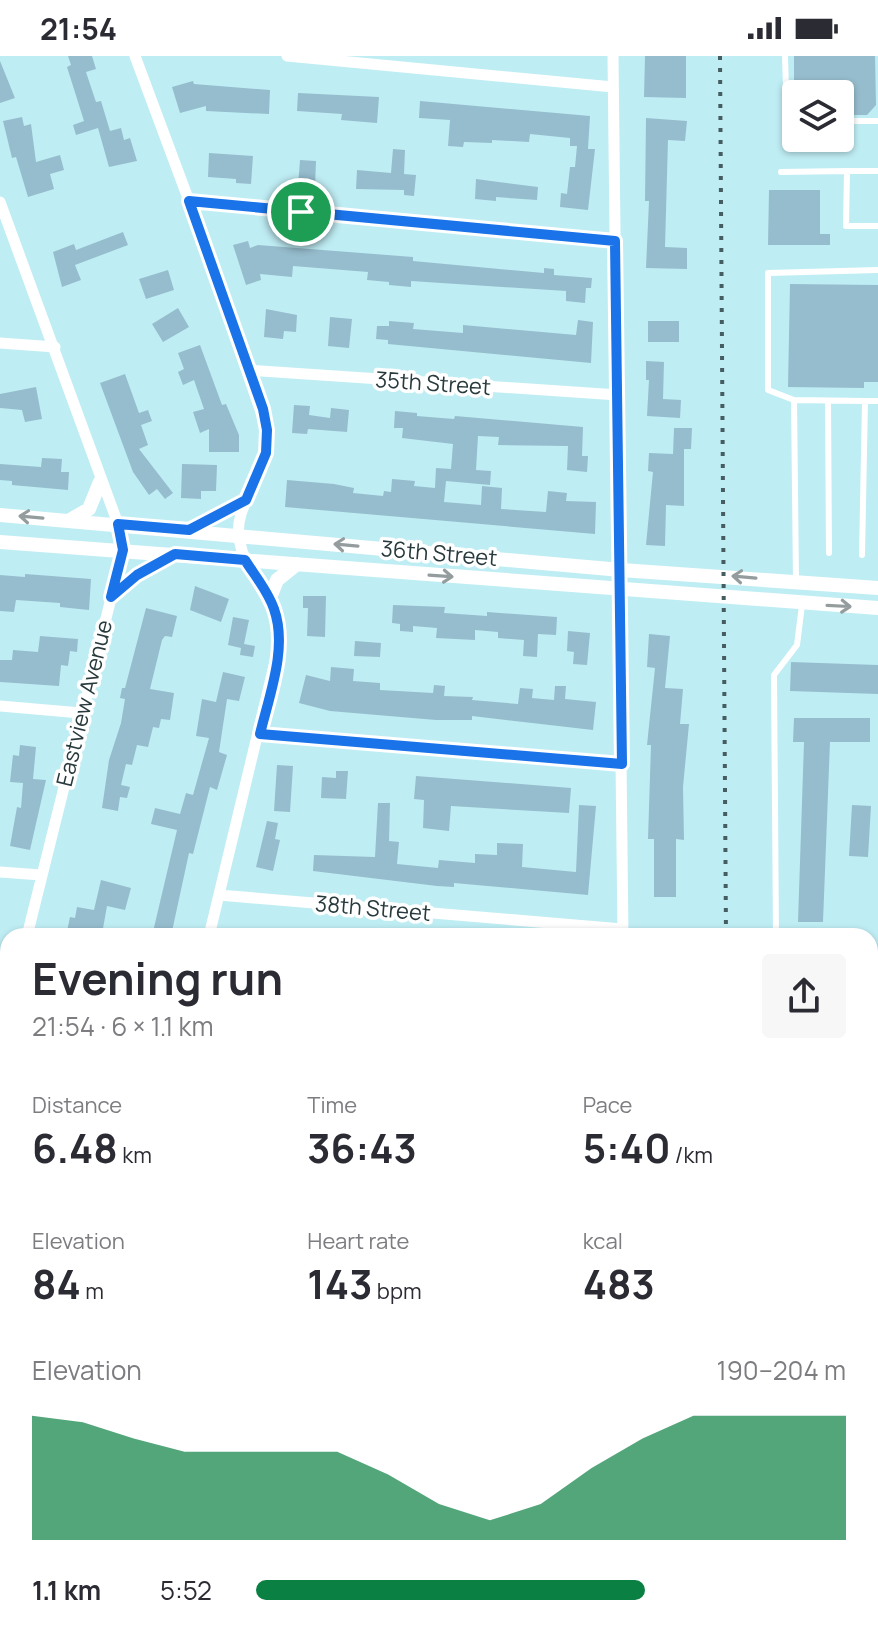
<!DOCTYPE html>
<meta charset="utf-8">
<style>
body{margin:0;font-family:Manrope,sans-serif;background:#f7f7f7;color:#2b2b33;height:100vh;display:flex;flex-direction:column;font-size:30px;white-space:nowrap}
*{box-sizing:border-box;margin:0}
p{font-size:26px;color:#7c7c81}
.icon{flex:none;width:44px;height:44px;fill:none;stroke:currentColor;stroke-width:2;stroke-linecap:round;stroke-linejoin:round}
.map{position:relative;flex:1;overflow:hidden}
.side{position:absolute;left:0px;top:872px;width:878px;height:708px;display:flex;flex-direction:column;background:#fff;border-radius:24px 24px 0 0;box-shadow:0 2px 6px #0004}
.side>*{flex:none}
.tools{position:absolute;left:782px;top:24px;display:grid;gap:16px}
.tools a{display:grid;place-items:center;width:72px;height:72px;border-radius:8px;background:#fff;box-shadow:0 2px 6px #0004;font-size:40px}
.pin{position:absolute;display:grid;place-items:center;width:68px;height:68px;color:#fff;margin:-34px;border:4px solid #fff;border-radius:50%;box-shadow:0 2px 8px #0007}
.round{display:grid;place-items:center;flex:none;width:84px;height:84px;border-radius:8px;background:#f7f7f7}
.headline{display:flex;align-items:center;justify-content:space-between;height:136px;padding:0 32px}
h1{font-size:44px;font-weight:700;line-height:60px}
.metrics{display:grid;grid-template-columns:repeat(3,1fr);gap:12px;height:136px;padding:8px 32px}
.metrics div{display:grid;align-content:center}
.metrics b{font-size:40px;font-weight:700}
.metrics small{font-size:22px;font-weight:400}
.metrics p{font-size:22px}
.chart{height:224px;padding:16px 32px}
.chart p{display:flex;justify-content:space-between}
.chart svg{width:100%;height:144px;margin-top:8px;fill:#0b8043;opacity:.7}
ul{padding:0 32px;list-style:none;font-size:26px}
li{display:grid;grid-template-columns:128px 96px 1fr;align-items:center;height:60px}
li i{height:20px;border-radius:10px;background:#0b8043}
.status{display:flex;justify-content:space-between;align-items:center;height:56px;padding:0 40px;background:#fff;direction:ltr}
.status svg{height:22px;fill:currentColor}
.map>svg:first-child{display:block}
</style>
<div class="status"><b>21:54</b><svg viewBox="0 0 49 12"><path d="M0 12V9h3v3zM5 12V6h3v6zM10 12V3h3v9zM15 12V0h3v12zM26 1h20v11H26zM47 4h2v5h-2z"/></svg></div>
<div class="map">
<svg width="878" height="1580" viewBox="0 0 878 1580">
<rect width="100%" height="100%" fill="#bfedf4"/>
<path fill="#96bdcd" d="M68 0H92L96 13 86 16 96 46 101 45 110 75 121 72 124 84 130 82 137 105 109 111 98 72 76 79 73 69 84 65 67 11 71 9Z
M645 0H686V42L644 41Z
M794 0H875L876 49 867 59H840V38H794Z
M0 5 15 42 0 47Z
M193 25 194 28 270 34 269 58 206 55V50L180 57 172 31Z
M298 37 379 41 377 67 341 64 342 58 297 55Z
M420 45 590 60 588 93H595L588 154 560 151 561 137 567 138 570 111H575L577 90H570V82L530 78 529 86 492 84V87L464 86 463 91 448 90 450 64 419 62Z
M22 61 24 70 31 68 36 106 60 99 64 114 50 118 54 133 28 141 16 101 12 102 3 65Z
M646 62 687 65 685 85 668 84 665 191 687 192V213L646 212 649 145H645Z
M393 93 405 94 404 118 416 119 414 140 404 139V134L356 133 357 114 391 117Z
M209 97 253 100 251 128 236 127V123L208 121Z
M300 104 316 105 315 131 298 130Z
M476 123 538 131 537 144 496 141V145L475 143Z
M769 134H820V178H830V189H768Z
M123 176 128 189 75 209 81 224 62 231 53 196 74 188 76 194Z
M248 185 250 192 258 189 413 201V205L544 217V212L554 213V219L592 222 591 232H586L585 247 566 245V235L411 225V231L389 229V226L367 224 368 216 293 210 292 221 260 218 261 224 246 229 233 189Z
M168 214 174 234 146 243 139 223Z
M790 228 878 229V326H864V332L788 331Z
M178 252 189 271 163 286 152 268Z
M266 253 297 259 296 276 284 275 283 283 264 281Z
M330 261 352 263 349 292 328 290Z
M578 264 593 266 591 307 388 288V284L376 283 377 270H389V265L414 267 413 273 463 277V269L576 279Z
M648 265H679V286H648Z
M200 289 222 349 226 348 239 379V396H209V373L200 377 193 356 204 353 194 324 183 329 178 316 184 313 178 297Z
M646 305 664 306 663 343 681 344 680 362 647 360 649 324H646Z
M125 318 139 357 148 354 152 365 141 369 148 389 139 393 173 437 165 443 157 433 149 439 133 416 100 327Z
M36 331 42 363 25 366 22 354 0 352V338Z
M294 349 310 350 309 359 330 362 331 352 349 354 347 376 308 373 307 378 292 377Z
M395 355 417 357V360L454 363 455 360 583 371 582 400H588L587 416 567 414 568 390 498 389 499 381 478 380 476 414 491 415 490 429 446 425 444 446 481 449 482 430 502 432 501 453 546 456 548 435 567 437 566 445 596 446 595 478 285 451 287 424 334 428 354 432 353 437 383 440 384 435 391 436 392 423 415 425 414 430 435 432 436 412 451 413 453 388 402 382 403 372H394Z
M674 372H692L691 393H684V450L666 449 665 490 646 489 653 416 648 415 649 397 673 398Z
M42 402 62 403 61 416H69L68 434 12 429V425L0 424V408L41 411Z
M182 408 217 409 216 435H201V443L181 442Z
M25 518 91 523 89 554 60 551V547L16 544 14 556 0 555V519L25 521Z
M195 530 229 543 221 566 190 554Z
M303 540H326L325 581 307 580 308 552H303Z
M393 549 445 551 444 557 487 560V556L557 561 556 579 538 578 537 601 523 600 524 584 498 582V576L475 574V584L436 582 437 572 413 570V576L400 575V568L392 567Z
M146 552 177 560 172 581 165 580 162 584 150 633 174 637 170 664 161 663 159 672 153 671 148 691 137 689 132 709 126 708 121 729 130 731 127 742 120 741 118 755 102 752 109 704 121 667 125 643 120 642 122 632H125Z
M233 561 249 564 244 588 255 590 253 601 240 599 241 592 228 589Z
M568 575 590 577 587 609 573 608 574 596 567 595Z
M649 578 670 580 665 632 683 633 680 668H689L683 731 684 784 676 783V841H654V783H648L651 689H647L655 612 647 611Z
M40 580 78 583 77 596 70 595 68 610 61 609 59 630 0 626V604H12L13 594 38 596Z
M355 585 381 587 380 601 354 600Z
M791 606 878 609V638L790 635Z
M331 611 354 613 353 625 380 627V634L433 637 434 629 445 630 444 640 473 641 472 644 518 648 520 632 533 633 532 642 554 644 555 630H566L565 643 596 646 593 674 472 660V664H436L330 655 299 647 306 619 330 625Z
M223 616 245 621 239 645 227 643 219 696 227 699 217 734 210 731 193 798 189 797 171 880H152L177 774 151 768 155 752 180 758 186 737 193 739 209 682 196 680 202 643 216 646Z
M794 662H870V686H830L823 866H798L804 686H793Z
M20 689 36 691 33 723 46 724 30 794 10 790 17 751 21 752 23 727 10 726 13 699 19 700Z
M277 709 293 710 290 756 274 755Z
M336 715H348L346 743 321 742 322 721 336 722Z
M416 720 571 732 569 757 451 750 449 775 423 772 424 744 414 743Z
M378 747H390L389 785 399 786 397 808 438 812 439 804 475 807V798L497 799V787L523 788 522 811 576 816 579 749 596 750 588 839 454 827V831L437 830 313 815 314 799 375 801Z
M852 749 871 750 868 801 849 800Z
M267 765 278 767 275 783 280 784 273 815 256 811Z
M101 824 131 832 125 854 107 850 102 878 66 880 70 861 75 862 77 851 94 854Z"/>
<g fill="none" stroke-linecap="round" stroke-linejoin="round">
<path stroke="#fff" stroke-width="6" d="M785 0 787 66H796
M840 65H878
M878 115H847L846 170H878
M781 116 847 115
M794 344 768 334V217L878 214
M828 345 829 497
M862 499 865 345H878
M796 525 794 344 865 345
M776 880 774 619 797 589 802 549
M870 1170 878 1169"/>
<path stroke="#fff" stroke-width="11" d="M135 0 189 145 267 374C267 389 265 403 259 417 251 438 235 459 239 482 246 526 282 543 278 593L209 880
M287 0 613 31
M613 0 623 880
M189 145 615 185
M0 146 118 468 123 494 27 880
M0 287 55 291
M248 314 618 339
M0 650 81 657
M260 678 622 708
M0 816 41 819
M219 839 622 873
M0 991 8 958
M0 1127 8 1150
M0 1255H8
M0 1408 8 1409
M0 1572 92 1580
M147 1572 151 1580
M763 1572 765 1580
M469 1580 478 1572"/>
<path stroke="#fff" stroke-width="14" d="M0 459 621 514 878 532
M70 464 89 453 100 426
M190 474 246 444
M0 486 878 552
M111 541 137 519 175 498
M270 542 277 524 297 508"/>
<path stroke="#455c60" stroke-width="4" stroke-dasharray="4 8" stroke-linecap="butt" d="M720 0 726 880
M870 1513 878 1531
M870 1537 878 1556"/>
</g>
<defs><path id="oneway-shaft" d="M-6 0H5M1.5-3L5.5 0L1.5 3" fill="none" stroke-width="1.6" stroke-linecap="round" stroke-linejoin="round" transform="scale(2)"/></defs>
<g stroke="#949c9e">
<use href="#oneway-shaft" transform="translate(31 461) rotate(-175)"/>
<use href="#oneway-shaft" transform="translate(346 489) rotate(-175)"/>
<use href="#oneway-shaft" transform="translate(441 520) rotate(4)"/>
<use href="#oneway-shaft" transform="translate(744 521) rotate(-175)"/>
<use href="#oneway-shaft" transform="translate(839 550) rotate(3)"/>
</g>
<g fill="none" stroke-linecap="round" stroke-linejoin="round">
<g stroke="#fff" stroke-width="16">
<path id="route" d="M189 145 615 185 622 708 260 678C269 640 288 592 274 553 268 535 255 520 245 504L175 498 137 519 111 541 123 494 118 468 189 474 246 444 266 397 267 374 263 353Z"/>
</g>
<use href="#route" stroke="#1a73e8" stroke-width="10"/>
</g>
<g text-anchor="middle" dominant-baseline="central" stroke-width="7" stroke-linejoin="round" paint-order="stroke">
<g font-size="22" fill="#283a3d" stroke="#fff">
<text transform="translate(433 327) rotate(4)">35th Street</text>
<text transform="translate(439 497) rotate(5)">36th Street</text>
<text transform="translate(84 647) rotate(-76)">Eastview Avenue</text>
<text transform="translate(373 852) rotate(5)">38th Street</text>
</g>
</g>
</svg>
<div class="tools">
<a><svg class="icon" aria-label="layers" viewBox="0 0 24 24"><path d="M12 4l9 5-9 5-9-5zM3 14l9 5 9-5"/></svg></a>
</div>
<div class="pin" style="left:301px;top:156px;background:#1e9e55"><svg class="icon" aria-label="arrive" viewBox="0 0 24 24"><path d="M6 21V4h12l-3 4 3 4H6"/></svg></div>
<section class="side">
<div class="headline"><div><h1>Evening run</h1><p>21:54 · 6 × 1.1 km</p></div><a class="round"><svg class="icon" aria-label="share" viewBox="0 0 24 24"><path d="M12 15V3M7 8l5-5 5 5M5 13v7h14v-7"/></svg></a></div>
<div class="metrics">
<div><p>Distance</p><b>6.48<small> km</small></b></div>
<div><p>Time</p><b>36:43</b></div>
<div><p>Pace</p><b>5:40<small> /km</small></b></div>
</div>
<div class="metrics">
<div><p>Elevation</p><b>84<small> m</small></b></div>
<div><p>Heart rate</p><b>143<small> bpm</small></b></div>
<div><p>kcal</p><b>483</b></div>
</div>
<div class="chart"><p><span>Elevation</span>190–204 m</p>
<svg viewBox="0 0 160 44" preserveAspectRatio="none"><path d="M0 44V6L10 8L20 13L30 17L40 17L50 17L60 17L70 24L80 33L90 38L100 33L110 22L120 13L130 6L140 6L150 6L160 6V44z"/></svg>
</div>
<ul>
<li><b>1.1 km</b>5:52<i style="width:66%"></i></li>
</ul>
</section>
</div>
